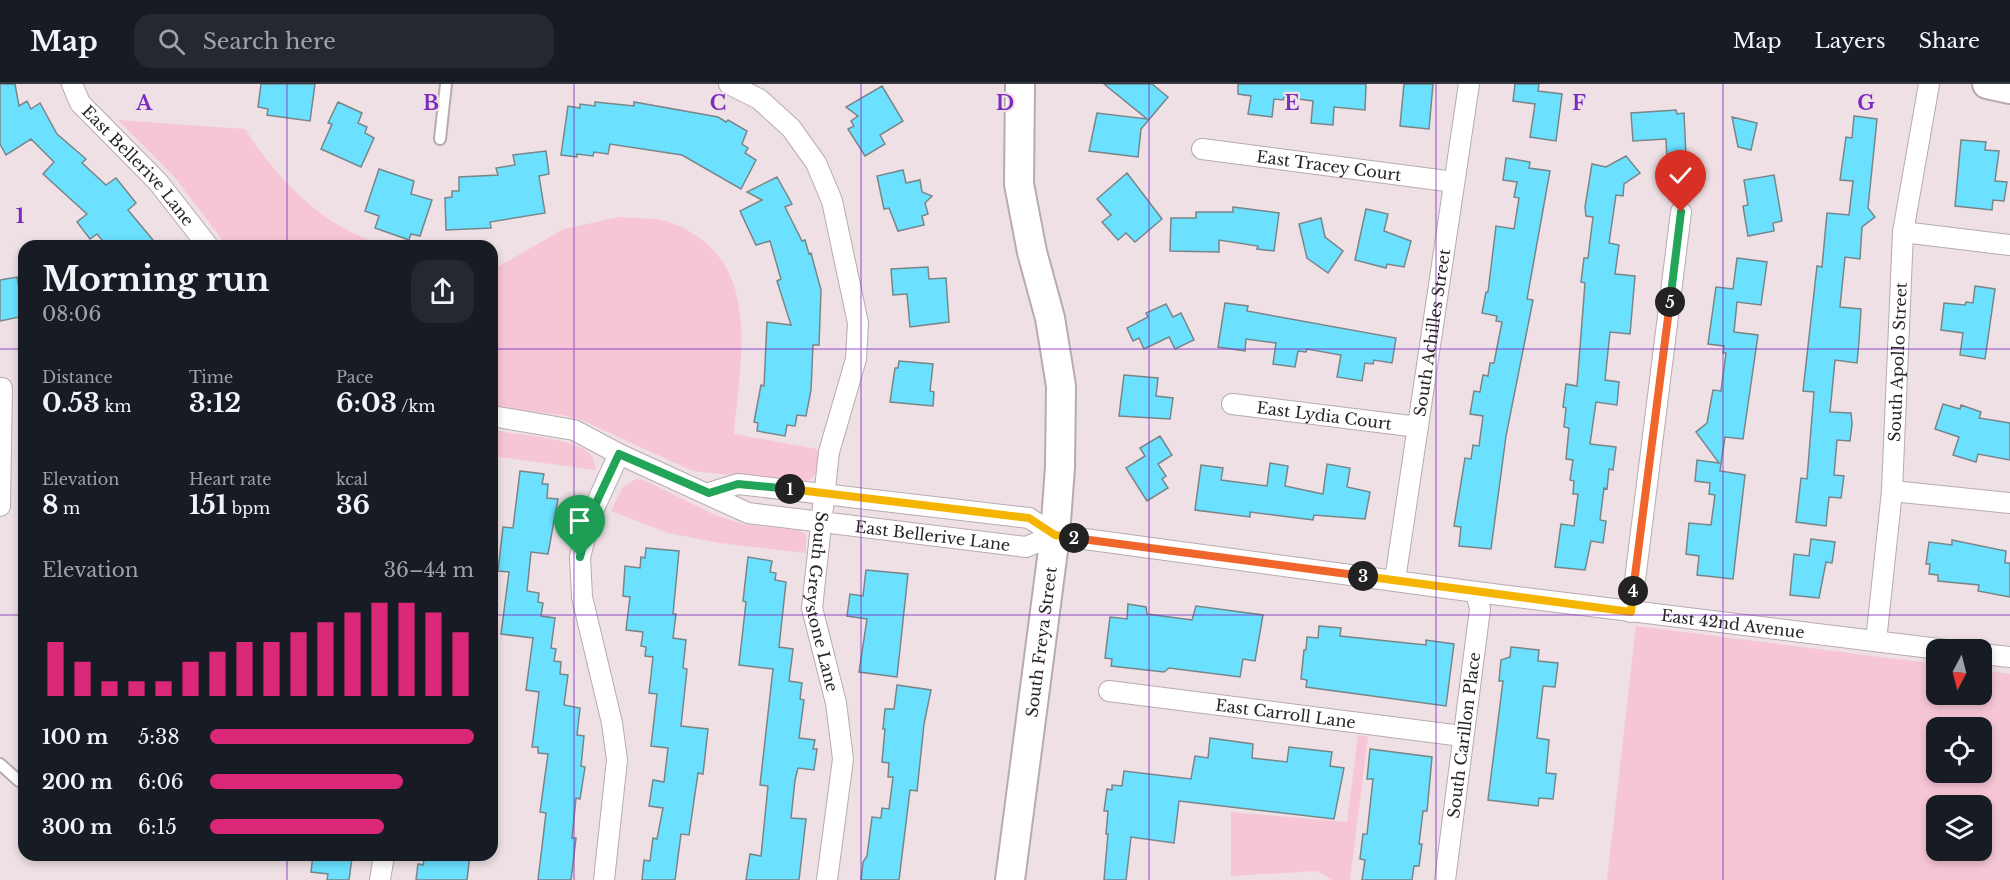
<!DOCTYPE html>
<meta charset="utf-8">
<style>
body{margin:0;font-family:"Libre Baskerville",serif;background:#242831;color:#f1f3f6;height:100vh;display:flex;flex-direction:column;font-size:22px;white-space:nowrap}
*{box-sizing:border-box;margin:0}
p{font-size:20px;color:#9ea1a6}
.icon{flex:none;width:33px;height:33px;fill:none;stroke:currentColor;stroke-width:2;stroke-linecap:round;stroke-linejoin:round}
.map{position:relative;flex:1;overflow:hidden}
.details{position:absolute;left:18px;top:156px;width:480px;height:621px;display:flex;flex-direction:column;background:#171b24;border-radius:18px;box-shadow:0 3px 9px #0003}
.details>*{flex:none}
.needle{width:39px;rotate:187deg}
.fabs{position:absolute;left:1926px;top:555px;display:grid;gap:12px}
.fabs a{display:grid;place-items:center;width:66px;height:66px;border-radius:12px;background:#171b24;box-shadow:0 3px 9px #0003;font-size:30px}
.pin{position:absolute;display:grid;place-items:center;width:51px;height:51px;color:#fff;margin:-62px -26px;border-radius:50% 50% 50% 0;rotate:-45deg;box-shadow:0 0 6px #0007}
.pin .icon{rotate:45deg}
.km{position:absolute;width:30px;height:30px;margin:-15px;border-radius:50%;background:#222;color:#fff;font-size:16px;line-height:30px;text-align:center}
.round{display:grid;place-items:center;flex:none;width:63px;height:63px;border-radius:18px;background:#242831}
.head{display:flex;align-items:center;justify-content:space-between;height:102px;padding:0 24px}
h1{font-size:33px;font-weight:800;line-height:45px}
.figures{display:grid;grid-template-columns:repeat(3,1fr);gap:9px;height:102px;padding:6px 24px}
.figures div{display:grid;align-content:center}
.figures b{font-size:26px;font-weight:800}
.figures small{font-size:16px;font-weight:400}
.figures p{font-size:16px}
.chart{height:168px;padding:12px 24px}
.chart p{display:flex;justify-content:space-between}
.chart svg{width:100%;height:108px;margin-top:6px;stroke:#db2777;stroke-width:6}
ul{padding:0 24px;list-style:none;font-size:20px}
li{display:grid;grid-template-columns:96px 72px 1fr;align-items:center;height:45px}
li i{height:15px;border-radius:8px;background:#db2777}
header{display:flex;align-items:center;gap:36px;box-sizing:border-box;height:84px;padding:0 30px;background:#171b24;border-bottom:2px solid #363941}
header strong{font-size:28px}
nav{display:flex;gap:33px;margin-inline-start:auto;font-size:21px}
.search{width:420px;height:54px;background:#242831;display:flex;align-items:center;gap:15px;box-sizing:border-box;padding:0 21px;border-radius:18px;color:#9ea1a6;font-size:22px}
.map>svg:first-child{display:block}
</style>
<header>
<strong>Map</strong>
<div class="search"><svg class="icon" aria-label="search" viewBox="0 0 24 24"><circle cx="10" cy="10" r="6"/><path d="M15 15l6 6"/></svg>Search here</div>
<nav><a>Map</a><a>Layers</a><a>Share</a></nav>
</header>
<div class="map">
<svg width="2010" height="796" viewBox="0 0 2010 796">
<rect width="100%" height="100%" fill="#eee0e4"/>
<path fill="#f7c6d6" fill-rule="evenodd" d="M118 36 245 45C280 98 322 143 386 162H227L173 91Z
M619 133C634 135 655 133 669 138 765 173 740 271 734 350L822 366C819 381 819 394 802 399L693 387 581 336 562 331 492 323V182H499L564 145Z
M492 346C514 350 568 354 585 366 593 370 594 378 596 386L492 372Z
M636 395 644 396 717 432 743 440 799 446 806 451V469L719 459 668 449 611 427 623 403Z
M1636 542 1936 580V610H1982V586L2010 590V796H1607ZM1936 644H1982V688H1936ZM1936 722H1982V766H1936Z
M1358 651 1368 653 1350 796H1332L1317 787 1231 792V728L1347 738Z"/>
<path fill="#6be1ff" stroke="#788589" stroke-width="1.5" d="M0 0H15L19 22 27 17 31 25 40 19 57 50 86 75 82 79 106 101 116 94 136 119 128 126 158 162H107L97 150 90 155 77 138 87 130 43 90 54 78 31 55 6 71 0 60Z
M261 0H315L310 37 267 31 268 25 258 23Z
M1104 0H1152L1168 13 1141 45 1138 73 1089 67 1097 29 1147 35Z
M1238 0H1366L1365 26 1334 23 1333 41 1311 39 1313 17 1284 13 1283 16 1274 15 1272 33 1248 30 1251 12 1238 10Z
M1404 0H1433L1429 45 1400 42Z
M1515 0H1539L1538 7 1562 10 1556 57 1530 53 1535 20 1513 17Z
M882 2 903 37 880 51 885 60 865 72 848 45 854 42 851 37 858 32 846 23Z
M338 18 362 29 358 39 367 43 365 49 374 54 361 83 321 65 332 40 328 39Z
M595 18 634 22V18L718 33 726 38 728 36 747 47 742 60 748 64 745 69 756 76 741 105 682 71 610 60 608 70 594 68 593 72 577 70V73L561 71 568 22 580 24V20L595 22Z
M1676 26 1677 30 1684 29 1686 73 1667 75 1666 55 1633 57 1631 29Z
M1854 32 1877 35 1868 124 1875 133 1862 143 1860 175 1845 173 1840 223 1861 225 1859 257 1857 279 1835 276 1830 328 1851 329 1852 340 1850 357 1837 356 1834 391 1844 392 1841 414 1829 413 1826 442 1796 438 1801 394 1807 395 1814 308 1803 307 1817 182 1822 183 1827 129 1849 131 1853 97 1840 96 1846 53 1852 54Z
M1732 33 1757 39 1751 66 1738 63Z
M1961 56 1986 58 1985 66 1999 67 1995 97 2007 98 2004 117 1993 116 1992 126 1955 122Z
M546 67 549 90 539 92 545 129 490 138 491 144 446 146 445 114 452 113V107H459V93L498 91 496 84 515 81 513 71Z
M1626 72 1640 89 1624 100 1623 112 1616 111 1609 159 1619 161 1615 190 1635 192 1630 250 1610 248 1605 296 1619 298 1617 321 1596 318 1590 360 1616 363 1613 386 1609 385 1607 405 1604 404 1600 436 1606 437 1603 459 1591 457 1585 486 1555 483 1561 440 1574 442 1578 410H1573L1574 397 1570 396 1573 376 1566 375 1569 344 1564 343 1566 324 1563 323 1566 300 1577 302 1585 199 1581 198 1584 174H1588L1593 133 1586 132 1585 123 1592 80 1606 83Z
M1506 74 1530 78 1529 84 1550 87 1527 215 1533 216 1506 352 1491 465 1459 462 1461 443 1454 442 1465 374 1471 375 1473 361 1479 362 1483 332 1470 330 1474 307 1480 308 1483 291 1488 292 1490 279H1494L1502 238 1496 237 1497 232 1482 229 1486 208H1488L1496 142 1514 145 1519 114 1514 113 1517 98 1503 96Z
M379 85 414 97 411 110 432 116 420 152 411 150 409 156 375 144 379 132 365 127Z
M903 86 906 99 920 96 922 108 932 112 925 119 928 130 922 132 924 141 898 147 889 124 884 125 877 92Z
M1127 89 1162 135 1135 158 1126 149 1118 156 1102 138 1111 131 1097 115Z
M1774 91 1782 137 1773 139 1774 147 1748 152 1743 122 1748 121 1744 96Z
M777 93 792 120 785 123 802 157 805 156 809 170 811 169 821 206 819 261H813L811 306 806 332 797 331 795 342 787 341 785 352 757 347 758 339 754 338 761 301 764 302 767 238 791 241 777 197 781 195 770 157 756 161 740 127 762 116 747 108Z
M1233 123 1279 129 1274 167 1257 165 1258 162 1219 156V168L1170 167 1171 134H1196V128H1233Z
M1366 125 1388 130 1384 147 1411 157 1404 183 1387 180 1386 184 1355 176Z
M1321 134 1325 153 1343 167 1328 189 1307 174 1299 140Z
M1737 174 1767 178 1761 221 1737 218 1734 248 1758 251 1743 355 1725 353 1720 387 1745 391 1733 495 1697 491 1699 472 1686 470 1689 439 1711 441 1715 411 1709 410 1710 399 1695 397 1697 376 1719 379 1696 348 1707 339 1713 306 1721 307 1726 269H1723L1724 262 1708 260 1716 203 1733 205Z
M928 183 929 195 946 194 949 238 910 243 907 210 893 211 891 185Z
M17 193 24 232 0 237V196Z
M1975 202 1995 205 1985 275 1960 271 1963 249 1941 246 1944 219 1965 221 1966 218 1973 219Z
M1225 219 1248 222 1247 227 1396 254 1392 279 1374 276 1373 280 1365 279 1362 297 1337 293 1341 271 1307 265 1306 268 1298 267 1295 283 1273 280 1276 259 1246 255 1245 267 1218 263Z
M1166 220 1173 233 1181 229 1194 256 1175 265 1169 253 1144 265 1139 254 1133 257 1127 244 1148 233 1146 229Z
M899 277 933 280 930 307 934 308 933 322 890 318 895 284H898Z
M1124 291 1158 294 1156 312 1173 314 1170 335 1119 332Z
M1943 320 1960 325 1961 321 1981 328 1979 334 2010 339V376L1978 370 1976 378 1953 371 1959 353 1935 345Z
M1160 352 1172 371 1158 380 1166 392 1162 395 1168 404 1147 417 1126 384 1145 372 1140 364Z
M1270 379 1288 382 1285 402 1323 410 1327 380 1350 384 1347 403 1370 408 1365 435 1314 431 1313 436 1250 428V433L1195 426 1201 381 1223 384 1221 396 1267 402Z
M520 387 544 390 542 400H548L547 414 558 415 548 470 531 468 527 507 539 509 538 518 543 519 541 532 555 534 551 564 556 565 554 577 561 578 560 590 568 591 564 621 580 624 577 651 584 652 581 682 585 683 580 715 576 714 572 754H576L571 796H538L546 729 540 728 548 670 538 669V663H532L539 608 526 606 533 554 501 550 509 488 498 487 503 443 513 444Z
M1811 455 1835 458 1832 479 1826 478 1819 514 1790 511 1794 470 1809 472Z
M1952 456 2006 467 2005 479H2010V513L1978 507 1979 501 1938 497V491L1929 490 1930 480H1926L1929 458 1952 461Z
M646 464 679 467 673 530H676L673 554 686 556 683 584 687 585 681 642 708 645 703 690 698 689 689 751 681 750 675 796H642L644 776 650 777 653 754 657 755 663 724 649 722 653 696 664 698 668 664 651 662 657 610 649 609 653 573 645 572 646 563 641 562 643 548 626 546 630 513 623 512 625 482 640 484 641 473 645 474Z
M748 473 772 477 770 488 776 489 775 496 786 498 779 563 793 565 789 597 802 599 800 615 804 616 799 654 815 656 813 665H817L814 686 798 684 795 696 791 734 806 735 799 796H746L750 770 761 772 768 702 760 701 773 585 739 581 746 518 743 517Z
M866 486 908 490 897 593 859 588 867 535 847 532 850 510 863 512Z
M1128 520 1146 523 1147 530 1192 536 1196 522 1263 531 1255 577 1243 575 1240 593 1169 584 1164 588 1111 582 1112 575 1105 574 1110 533 1127 535Z
M1319 542 1341 544 1340 552 1426 561V556L1454 560 1446 622 1306 603 1307 596 1301 595 1304 566H1306L1307 553 1318 554Z
M1511 563 1539 566 1538 577 1558 579 1555 603 1543 602 1537 654 1549 656 1546 689 1556 690 1553 715 1539 714 1538 722 1488 716 1503 597H1499L1501 576 1510 573Z
M897 601 931 606 924 640 917 707 910 706 899 796H861L863 778 867 772 872 733 881 734 882 724 889 725 893 693H888L889 679 882 678 885 645H883L885 625H894Z
M1210 654 1253 660 1252 674 1287 678 1289 663 1332 668 1330 682 1344 684 1334 735 1179 717 1174 759 1131 753 1126 796H1104L1108 750H1106L1108 727H1104L1107 705 1112 706V701L1122 702 1124 687 1191 695 1195 672 1208 674Z
M1370 665 1432 673 1427 727H1423L1419 760H1422L1419 782H1414L1412 796H1362L1365 776 1360 775 1363 750H1367L1373 695H1367Z
M313 771H347L352 774 349 796H327L328 790 311 788Z
M425 771H470L467 796H416L418 780 423 781Z"/>
<g fill="none" stroke-linecap="round" stroke-linejoin="round">
<g stroke="#b8abaf" stroke-width="14">
<path id="lane" d="M440 55 446 0
M0 680 19 697"/>
</g>
<g stroke="#b8abaf" stroke-width="22">
<g id="street">
<path id="s1" d="M72 0 80 19 158 98 208 162"/>
<path id="s2" d="M729 0 759 15 791 44 816 79 832 117 858 239 856 275 829 368 812 524 836 619 843 675 827 796"/>
<path id="s3" d="M1202 65 1454 98"/>
<path d="M1903 148 2010 161"/>
<path id="s4" d="M1232 320 1418 343"/>
<path id="s5" d="M492 332 574 346 619 370 748 429 1026 463 1055 451"/>
<path d="M1892 407 2010 419"/>
<path id="s6" d="M709 409 738 400 1029 434 1055 451 1476 508 1947 566"/>
<path d="M0 422 2 304"/>
<path id="s7" d="M1395 496 1469 0"/>
<path d="M1631 528 1681 128"/>
<path id="s8" d="M1876 557 1892 407 1903 148 1929 0"/>
<path d="M1982 570 2010 573"/>
<path id="s9" d="M1109 607 1462 652"/>
<path d="M380 796 384 771"/>
<path d="M604 796 617 676 612 639 582 513 580 473 591 431 619 370"/>
<path id="s10" d="M1445 796 1480 525 1476 508"/>
</g>
</g>
<g stroke="#b8abaf" stroke-width="32">
<g id="secondary">
<path d="M1987 0 2010 5"/>
<path id="s11" d="M1010 796 1055 451 1060 383 1061 302 1050 234 1032 168 1019 100 1020 0"/>
</g>
</g>
<use href="#lane" stroke="#fff" stroke-width="10"/>
<use href="#street" stroke="#fff" stroke-width="20"/>
<use href="#secondary" stroke="#fff" stroke-width="28"/>
</g>
<g fill="none" stroke-linecap="round" stroke-linejoin="round">
<g stroke="#fff" stroke-width="12">
<path id="split-1" d="M580 473 591 430 619 370 709 409 738 400 790 405"/>
</g>
<g stroke="#fff" stroke-width="12">
<path id="split-2" d="M790 405 1029 434 1055 451 1074 454"/>
</g>
<g stroke="#fff" stroke-width="12">
<path id="split-3" d="M1074 454 1363 492"/>
</g>
<g stroke="#fff" stroke-width="12">
<path id="split-4" d="M1363 492 1631 528 1633 507"/>
</g>
<g stroke="#fff" stroke-width="12">
<path id="split-5" d="M1633 507 1670 218"/>
</g>
<g stroke="#fff" stroke-width="12">
<path id="split-6" d="M1670 218 1681 128"/>
</g>
<use href="#split-1" stroke="#22a559" stroke-width="8"/>
<use href="#split-2" stroke="#f5b400" stroke-width="8"/>
<use href="#split-3" stroke="#f0652b" stroke-width="8"/>
<use href="#split-4" stroke="#f5b400" stroke-width="8"/>
<use href="#split-5" stroke="#f0652b" stroke-width="8"/>
<use href="#split-6" stroke="#22a559" stroke-width="8"/>
</g>
<path fill="none" stroke="#7b2cbf" stroke-width="1.5" stroke-opacity="0.55" d="M287 0V162M574 0V796M861 0V796M1149 0V796M1436 0V796M1723 0V796M0 265H24M492 265H2010M0 531H24M492 531H2010M287 771V796"/>
<g text-anchor="middle" dominant-baseline="central" stroke-width="4.5" stroke-linejoin="round" paint-order="stroke">
<g font-size="16" fill="#2a2527" stroke="#eee0e4">
<text stroke="none"><textPath href="#s1" startOffset="106">East Bellerive Lane</textPath></text>
<text stroke="none"><textPath href="#s3" startOffset="128">East Tracey Court</textPath></text>
<text stroke="none"><textPath href="#s7" startOffset="250">South Achilles Street</textPath></text>
<text stroke="none"><textPath href="#s8" startOffset="280">South Apollo Street</textPath></text>
<text stroke="none"><textPath href="#s4" startOffset="93">East Lydia Court</textPath></text>
<text stroke="none"><textPath href="#s5" startOffset="462">East Bellerive Lane</textPath></text>
<text stroke="none"><textPath href="#s2" startOffset="570">South Greystone Lane</textPath></text>
<text stroke="none"><textPath href="#s6" startOffset="1038">East 42nd Avenue</textPath></text>
<text stroke="none"><textPath href="#s11" startOffset="240">South Freya Street</textPath></text>
<text stroke="none"><textPath href="#s9" startOffset="178">East Carroll Lane</textPath></text>
<text stroke="none"><textPath href="#s10" startOffset="146">South Carillon Place</textPath></text>
</g>
</g>
<g font-size="20" text-anchor="middle" font-weight="bold" fill="#7b2cbf" stroke="#eee0e4" stroke-width="4.5" stroke-linejoin="round" paint-order="stroke">
<text x="144" y="26">A</text>
<text x="431" y="26">B</text>
<text x="718" y="26">C</text>
<text x="1005" y="26">D</text>
<text x="1292" y="26">E</text>
<text x="1579" y="26">F</text>
<text x="1866" y="26">G</text>
<text x="20" y="139">1</text>
</g>
</svg>
<div class="fabs">
<a><svg class="needle" viewBox="-14 -14 28 28"><path d="M0-13l5 13h-10z" fill="#e53935"/><path d="M0 13l5-13h-10z" fill="#9ea1a6"/></svg></a>
<a><svg class="icon" aria-label="locate" viewBox="0 0 24 24"><circle cx="12" cy="12" r="6"/><path d="M12 2v4M12 18v4M2 12h4M18 12h4"/></svg></a>
<a><svg class="icon" aria-label="layers" viewBox="0 0 24 24"><path d="M12 4l9 5-9 5-9-5zM3 14l9 5 9-5"/></svg></a>
</div>
<div class="pin" style="left:580px;top:473px;background:#1e9e55"><svg class="icon" aria-label="arrive" viewBox="0 0 24 24"><path d="M6 21V4h12l-3 4 3 4H6"/></svg></div>
<div class="pin" style="left:1681px;top:128px;background:#d93025"><svg class="icon" aria-label="check" viewBox="0 0 24 24"><path d="M5 12l5 5 9-10"/></svg></div>
<b class="km" style="left:790px;top:405px">1</b>
<b class="km" style="left:1074px;top:454px">2</b>
<b class="km" style="left:1363px;top:492px">3</b>
<b class="km" style="left:1633px;top:507px">4</b>
<b class="km" style="left:1670px;top:218px">5</b>
<section class="details">
<div class="head"><div><h1>Morning run</h1><p>08:06</p></div><a class="round"><svg class="icon" aria-label="share" viewBox="0 0 24 24"><path d="M12 15V3M7 8l5-5 5 5M5 13v7h14v-7"/></svg></a></div>
<div class="figures">
<div><p>Distance</p><b>0.53<small> km</small></b></div>
<div><p>Time</p><b>3:12</b></div>
<div><p>Pace</p><b>6:03<small> /km</small></b></div>
</div>
<div class="figures">
<div><p>Elevation</p><b>8<small> m</small></b></div>
<div><p>Heart rate</p><b>151<small> bpm</small></b></div>
<div><p>kcal</p><b>36</b></div>
</div>
<div class="chart"><p><span>Elevation</span>36–44 m</p>
<svg viewBox="0 0 160 44" preserveAspectRatio="none"><path d="M5 44V22M15 44V30M25 44V38M35 44V38M45 44V38M55 44V30M65 44V26M75 44V22M85 44V22M95 44V18M105 44V14M115 44V10M125 44V6M135 44V6M145 44V10M155 44V18"/></svg>
</div>
<ul>
<li><b>100 m</b>5:38<i style="width:100%"></i></li>
<li><b>200 m</b>6:06<i style="width:73%"></i></li>
<li><b>300 m</b>6:15<i style="width:66%"></i></li>
</ul>
</section>
</div>
